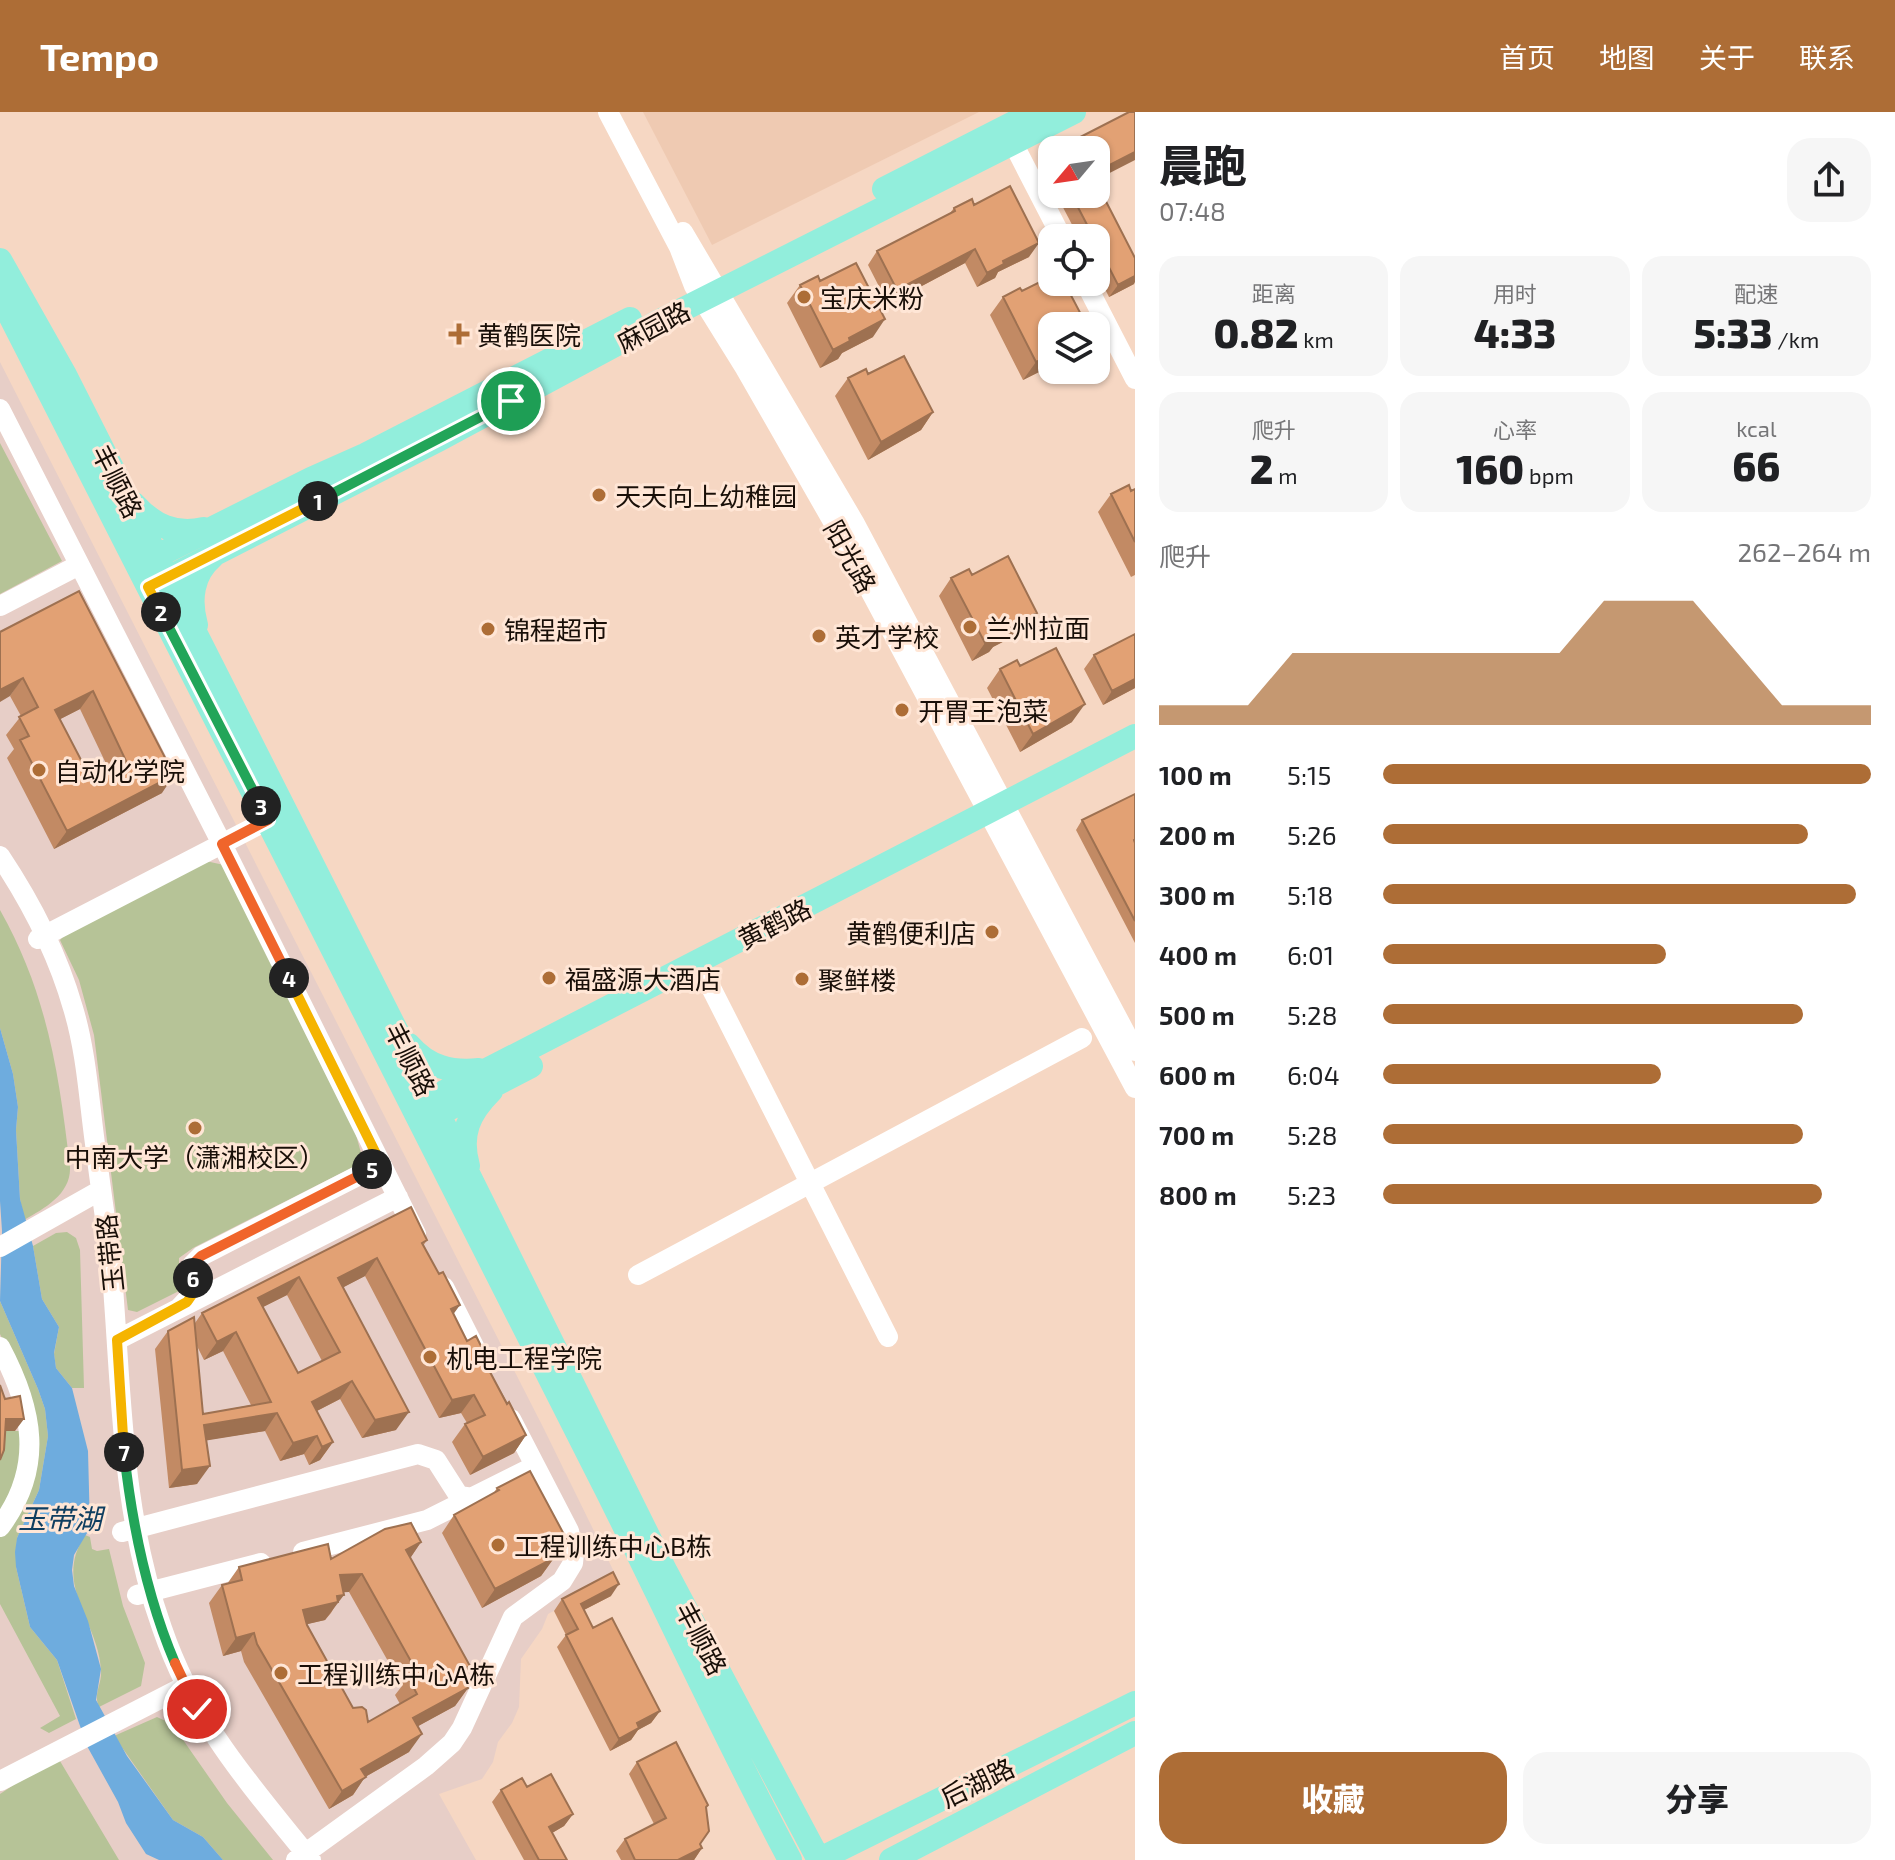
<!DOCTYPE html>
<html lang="zh">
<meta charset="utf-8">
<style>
body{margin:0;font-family:"Exo 2","Noto Sans SC",sans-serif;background:#f6f6f6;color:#202124;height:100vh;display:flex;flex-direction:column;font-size:30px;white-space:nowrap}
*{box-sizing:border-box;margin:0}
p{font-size:26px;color:#757577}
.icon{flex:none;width:44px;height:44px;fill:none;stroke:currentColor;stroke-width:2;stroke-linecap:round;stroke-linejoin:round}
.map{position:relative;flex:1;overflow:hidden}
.sheet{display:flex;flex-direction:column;background:#fff;width:760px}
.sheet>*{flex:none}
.needle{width:52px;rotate:241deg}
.controls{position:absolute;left:1038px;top:24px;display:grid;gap:16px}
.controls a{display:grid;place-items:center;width:72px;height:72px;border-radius:16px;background:#fff;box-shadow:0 2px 6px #0004;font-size:40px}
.pin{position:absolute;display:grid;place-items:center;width:68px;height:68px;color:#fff;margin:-34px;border:4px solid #fff;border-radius:50%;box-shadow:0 2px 8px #0007}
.km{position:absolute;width:40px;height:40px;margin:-20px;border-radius:50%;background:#222;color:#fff;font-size:22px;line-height:40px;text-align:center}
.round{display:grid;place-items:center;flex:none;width:84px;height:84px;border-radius:24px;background:#f6f6f6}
.summary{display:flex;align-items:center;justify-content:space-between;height:136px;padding:0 24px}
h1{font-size:44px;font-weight:800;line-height:60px}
.stats{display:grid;grid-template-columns:repeat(3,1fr);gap:12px;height:136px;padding:8px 24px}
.stats div{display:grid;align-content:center;border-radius:20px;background:#f6f6f6;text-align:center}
.stats b{font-size:40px;font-weight:800}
.stats small{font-size:22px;font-weight:400}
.stats p{font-size:22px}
.chart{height:224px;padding:16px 24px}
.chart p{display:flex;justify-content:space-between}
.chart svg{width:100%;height:144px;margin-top:8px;fill:#ad6d36;opacity:.7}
.primary-button{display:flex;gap:16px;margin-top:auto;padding:16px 24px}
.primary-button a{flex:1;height:92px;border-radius:24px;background:#ad6d36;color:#fff;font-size:32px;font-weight:800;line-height:92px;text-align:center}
.primary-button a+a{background:#f6f6f6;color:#202124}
ul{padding:0 24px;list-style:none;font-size:26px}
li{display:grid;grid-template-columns:128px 96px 1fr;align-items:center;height:60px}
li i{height:20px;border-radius:10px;background:#ad6d36}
header{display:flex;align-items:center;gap:48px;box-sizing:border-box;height:112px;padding:0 40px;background:#ad6d36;color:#fff}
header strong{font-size:38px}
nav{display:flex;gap:44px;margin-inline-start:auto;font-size:28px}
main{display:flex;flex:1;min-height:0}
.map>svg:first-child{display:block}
</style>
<header>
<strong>Tempo</strong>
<nav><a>首页</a><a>地图</a><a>关于</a><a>联系</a></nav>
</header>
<main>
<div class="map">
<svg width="1135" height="1748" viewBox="0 0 1135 1748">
<rect width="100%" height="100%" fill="#f6d7c3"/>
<path fill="#efcab2" d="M643 0H979L712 133Z"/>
<path fill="#e7cec7" d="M0 250 544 1317 617 1466 548 1502 542 1517 521 1547 519 1595 512 1611 498 1630 493 1650 482 1667 439 1682 476 1748H0Z"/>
<path fill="#b6c397" d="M0 331 62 449 0 482Z
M201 748 224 753 355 1019 361 1041 357 1053 193 1136 179 1146V1179L137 1200 128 1198 94 923 79 868 60 828 72 815Z
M0 798C47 881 59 961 70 1055 71 1082 45 1096 24 1108L20 1087 16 1018 18 995 13 962 0 916Z
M67 1120 76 1126 80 1138 84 1276H72L56 1256 54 1242 59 1215 42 1187 33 1134 56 1121Z
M0 1189 38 1277 45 1297 48 1324 39 1378 17 1426 16 1455 30 1515 57 1548 76 1607 49 1621 40 1616 60 1604 0 1492V1425L27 1380 14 1251 0 1222Z
M0 1319H24L21 1356 0 1407Z
M85 1423 90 1425 92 1437 97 1439 109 1437 123 1494 145 1551 141 1574 99 1595C93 1582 102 1572 101 1559 99 1509 52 1474 85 1423Z
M157 1605 172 1612 227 1691 273 1748H223L203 1725 173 1708 114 1624Z
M57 1644 119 1748H0V1682Z"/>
<path fill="#6eacde" d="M0 916 13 962 18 995 16 1018 20 1087 33 1134 42 1187 59 1215 54 1241 56 1256 72 1276 88 1339 90 1416 74 1443 72 1458 74 1474 88 1509 101 1557 96 1588 127 1644 173 1708 203 1725 223 1748H159L146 1742 126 1711 118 1690 87 1634 57 1548 30 1515 27 1502 16 1455 15 1440 17 1426 39 1378 48 1324 45 1297 38 1277 0 1189 2 1119 0 1089Z"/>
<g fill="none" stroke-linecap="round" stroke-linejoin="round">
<path stroke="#fff" stroke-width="20" d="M608 0 679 135 694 174 745 256 840 422 1135 976
M1013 31 1062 126
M683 120 854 410 1135 939
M1085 170 1135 267
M0 297 222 732 416 1122
M0 494 79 453
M0 744C32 792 57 840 73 896 87 942 89 991 96 1039 102 1089 111 1138 114 1189 122 1300 124 1410 162 1516 195 1612 249 1671 311 1748
M38 827 268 708
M698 850 888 1225
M0 1135 101 1078
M638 1163 1082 926
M444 1175 482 1250
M180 1195 194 1180 192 1153 201 1144 381 1052
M117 1228 398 1085
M0 1235C33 1297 45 1355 0 1415
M122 1420 418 1342 436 1348 459 1384 473 1386
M303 1440 427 1408 535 1354
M137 1483 261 1451
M0 1669 185 1574
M296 1748 426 1654 452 1631 462 1616 513 1505 562 1469 573 1451 574 1441 569 1419 511 1307"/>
<path stroke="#92eedc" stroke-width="24" d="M884 77 1035 0
M0 148 65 263 431 987 666 1460 819 1748
M0 184C203 581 405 979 606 1377 668 1501 725 1626 790 1748
M134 392C153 413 175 424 204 417
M141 452 311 367 365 343 630 207
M154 473 438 328 656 211 1074 0
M196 513C189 488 192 462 212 445
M409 933C428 955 451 961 479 958
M419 993 1135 624
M425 1009 531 954
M468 1054C459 1022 469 1001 491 979
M818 1748 1135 1591
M891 1748 1135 1621"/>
</g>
<path fill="#c28a64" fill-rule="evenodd" d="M1052 40V74L1041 53Z
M1056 82H1096L1134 172 1109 185 1096 159V126H1079Z
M974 93 1029 145 998 160 995 166 977 175 965 151 888 192 868 153 877 139 950 101 954 96Z
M820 169 873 225 842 241 838 247 820 256 787 191 800 173Z
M1022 179 1086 212 1085 214H1052L1041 259 1023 268 990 203 1003 185Z
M868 262 933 300 921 318 868 348 835 284 848 266Z
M1135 377V463L1131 465 1098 400 1111 382Z
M972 463 1024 519 993 535 989 540 972 549 939 484 951 466Z
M79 479 162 681 54 737 7 646 14 637 6 623 21 604 10 584ZM80 597 110 660 92 669 60 607Z
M1094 543 1135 576 1103 593 1084 557Z
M1020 554 1072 610 1020 640 987 576 1000 557Z
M1135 682V831L1076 718 1082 708Z
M411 1095 427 1128 423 1134 453 1202 467 1229 493 1258 491 1262 526 1323 514 1341 470 1363 452 1330 465 1312 467 1311 461 1301 439 1306 365 1164 343 1175 396 1318 362 1326 340 1287 317 1299 333 1330 320 1348 309 1353 304 1342 280 1349 265 1319 206 1328 197 1372 169 1376 155 1237 168 1219 195 1211 202 1201ZM287 1183 322 1249 298 1261 263 1195ZM197 1234 204 1248 223 1239 251 1293 203 1302Z
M497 1376 567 1428 541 1464 482 1496 442 1421 454 1403 493 1382Z
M421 1430 410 1446 470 1554 462 1566 468 1576 455 1594 418 1614 409 1640 365 1665 353 1683 329 1697 244 1550 241 1539 223 1544 209 1491 222 1473 227 1472 239 1455 331 1447ZM343 1480H349L402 1574 395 1583 400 1592 368 1610 353 1596 307 1512 325 1508 331 1501Z
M611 1484 584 1498 593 1516 660 1599 651 1611 638 1618 631 1628 610 1639 557 1535 566 1523 554 1499 562 1487Z
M637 1650 708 1693 706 1696 700 1732 702 1736 694 1748H621L616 1739 625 1727 654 1712 629 1662Z
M527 1675 573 1702 564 1714 552 1721 567 1748H524L492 1690 501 1678Z"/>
<path fill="#9e7151" d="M1135 40V48L1096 68V60Z
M1039 131 1029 145 998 160 995 166 977 175 987 161 1003 149Z
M975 137 965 151 888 192 897 178Z
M1135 164V170L1134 172 1109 185 1118 173Z
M885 207 873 225 842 241 838 247 820 256 833 238 849 226Z
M1052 241 1041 259 1023 268 1036 250Z
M933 300 921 318 868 348 881 330Z
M1037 501 1024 519 993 535 989 540 972 549 985 531 1000 520Z
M23 566 10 584 0 590V578Z
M1135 567V576L1103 593 1112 579Z
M93 579 80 597 43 616 55 598Z
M1085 592 1072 610 1020 640 1033 622Z
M174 663 162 681 54 737 67 719Z
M377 1146 365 1164 325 1185 338 1166Z
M299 1165 287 1183 245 1204 258 1186Z
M460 1193 447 1211 451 1197Z
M236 1220 223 1239 204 1248 217 1230Z
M352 1269 340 1287 299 1308 312 1290Z
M474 1283 461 1301 439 1306 452 1288Z
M409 1300 396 1318 362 1326 375 1308Z
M277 1301 265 1319 191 1331 204 1313Z
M6 1307H24L15 1319H0Z
M526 1323 514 1341 470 1363 483 1345Z
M317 1324 304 1342 280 1349 293 1331Z
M333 1330 320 1348 309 1353 322 1335Z
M210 1354 197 1372 169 1376 182 1358Z
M567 1428 541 1464 482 1496 495 1477 549 1437Z
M421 1430 409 1448 406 1438Z
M362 1462 349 1480 327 1481 340 1463Z
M619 1472 611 1484 572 1504 581 1492Z
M344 1483 325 1508 291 1516 303 1498 337 1484Z
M254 1521 241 1539 223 1544 236 1526Z
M470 1554 458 1572 459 1560Z
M468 1576 455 1594 400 1624 413 1606Z
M660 1599 651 1611 638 1618 631 1628 610 1639 619 1627 637 1611Z
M422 1622 409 1640 365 1665 353 1683 329 1697 342 1679 361 1657Z
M573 1702 564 1714 540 1728 549 1715Z
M702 1736 694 1748H678Z"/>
<path fill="#e2a174" stroke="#9e7151" stroke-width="2" fill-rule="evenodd" d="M1129 0H1135V40L1096 60V38H1055Z
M1096 70 1135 146V164L1118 173 1096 130V126H1094L1071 82H1096Z
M1010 74 1039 131 1003 149 1004 152 987 161 975 137 897 178 877 139 955 99 954 96 972 87 974 93Z
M856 151 885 207 849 226 850 229 833 238 800 173 818 164 820 169Z
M1052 164V170H1064L1086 212 1082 214H1052V230L1048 231 1052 241 1036 250 1003 185 1020 176 1022 179Z
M904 244 933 300 881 330 848 266 866 257 868 262Z
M1129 373 1131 379 1135 377V430L1111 382Z
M1008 444 1037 501 1000 520 1002 522 985 531 951 466 969 457 972 463Z
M79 479 174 663 67 719 20 628 29 624 19 605 38 595 23 566 0 578V520ZM93 579 127 651 92 669 55 598Z
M1135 522V567L1112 579 1094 543Z
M1056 536 1085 592 1033 622 1000 557 1017 548 1020 554Z
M1135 682V727L1134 728 1135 731V809L1082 708Z
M411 1095 427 1128 422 1131 439 1162 443 1160 460 1193 451 1197 467 1229 476 1224 493 1258 490 1260 507 1292 509 1290 526 1323 483 1345 465 1312 485 1303 474 1283 452 1288 377 1146 338 1166 409 1300 375 1308 352 1269 312 1290 333 1330 322 1335 317 1324 293 1331 277 1301 204 1313 210 1354 182 1358 168 1219 194 1205 203 1302 271 1290 236 1220 217 1230 202 1201ZM299 1165 340 1240 298 1261 258 1186Z
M0 1273 5 1287 20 1284 24 1307H6L4 1338 0 1348Z
M530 1359 567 1428 549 1437 554 1446 495 1477 454 1403 499 1378 497 1376Z
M411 1411 421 1430 406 1438 470 1554 459 1560 468 1576 413 1606 422 1622 361 1657 366 1665 342 1679 257 1532 254 1521 236 1526 222 1473 242 1468 239 1455 328 1432 331 1447 385 1417ZM362 1462 417 1560 408 1565 417 1582 368 1610 366 1598 362 1595 353 1596 307 1513 303 1498 338 1490 337 1484 344 1483 340 1463Z
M613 1460 619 1472 581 1492 593 1516 612 1506 660 1599 637 1611 639 1616 619 1627 566 1523 578 1517 562 1487Z
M676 1630 708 1693 706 1695 709 1719 700 1732 702 1736 678 1748H635L625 1727 666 1706 637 1650Z
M551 1662 573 1702 549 1715 567 1748H539L501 1678 522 1666 527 1675Z"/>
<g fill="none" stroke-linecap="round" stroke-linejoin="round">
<g stroke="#fff" stroke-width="16">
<path id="split-1" d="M318 389 511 289"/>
</g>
<g stroke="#fff" stroke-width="16">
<path id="split-2" d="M161 500 148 475 318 389"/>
</g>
<g stroke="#fff" stroke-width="16">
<path id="split-3" d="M161 500 261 694"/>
</g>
<g stroke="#fff" stroke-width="16">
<path id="split-4" d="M261 694 268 708 222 732 289 866"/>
</g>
<g stroke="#fff" stroke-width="16">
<path id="split-5" d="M289 866 381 1052 372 1057"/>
</g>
<g stroke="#fff" stroke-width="16">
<path id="split-6" d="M193 1166 192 1153 201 1144 372 1057"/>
</g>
<g stroke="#fff" stroke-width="16">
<path id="split-7" d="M124 1340 117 1228 187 1190 194 1180 193 1166"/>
</g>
<g stroke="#fff" stroke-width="16">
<path id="split-8" d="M124 1340C132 1412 146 1483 175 1551"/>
</g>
<g stroke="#fff" stroke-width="16">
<path id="split-9" d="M175 1551 197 1597"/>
</g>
<use href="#split-1" stroke="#22a559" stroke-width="10"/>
<use href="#split-2" stroke="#f5b400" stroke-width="10"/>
<use href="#split-3" stroke="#22a559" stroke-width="10"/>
<use href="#split-4" stroke="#f0652b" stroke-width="10"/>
<use href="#split-5" stroke="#f5b400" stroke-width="10"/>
<use href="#split-6" stroke="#f0652b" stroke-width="10"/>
<use href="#split-7" stroke="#f5b400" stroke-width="10"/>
<use href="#split-8" stroke="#22a559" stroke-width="10"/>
<use href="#split-9" stroke="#f0652b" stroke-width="10"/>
</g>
<g fill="#ad6d36" stroke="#ffe6d6" stroke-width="3">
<circle cx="804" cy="185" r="8"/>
<path d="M455 210h8v8h8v8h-8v8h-8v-8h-8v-8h8z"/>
<circle cx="599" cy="383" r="8"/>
<circle cx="970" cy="515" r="8"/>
<circle cx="488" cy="517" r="8"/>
<circle cx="819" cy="524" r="8"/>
<circle cx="902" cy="598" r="8"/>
<circle cx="39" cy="658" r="8"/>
<circle cx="992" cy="820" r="8"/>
<circle cx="549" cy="866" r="8"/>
<circle cx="802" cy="867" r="8"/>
<circle cx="195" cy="1016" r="8"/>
<circle cx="430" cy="1245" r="8"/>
<circle cx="498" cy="1433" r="8"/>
<circle cx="281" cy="1561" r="8"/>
</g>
<g text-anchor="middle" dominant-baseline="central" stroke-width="6" stroke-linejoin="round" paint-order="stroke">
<g font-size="26" fill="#190f08" stroke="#ffe6d6" text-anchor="start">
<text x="820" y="185">宝庆米粉</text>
<text x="477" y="222">黄鹤医院</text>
<text x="615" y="383">天天向上幼稚园</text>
<text x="986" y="515">兰州拉面</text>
<text x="504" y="517">锦程超市</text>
<text x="835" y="524">英才学校</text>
<text x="918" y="598">开胃王泡菜</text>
<text x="55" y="658">自动化学院</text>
<text x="976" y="820" text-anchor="end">黄鹤便利店</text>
<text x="565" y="866">福盛源大酒店</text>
<text x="818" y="867">聚鲜楼</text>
<text x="195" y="1044" text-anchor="middle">中南大学（潇湘校区）</text>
<text x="446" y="1245">机电工程学院</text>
<text x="514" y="1433">工程训练中心B栋</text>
<text x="297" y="1561">工程训练中心A栋</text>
</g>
<g font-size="26" fill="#190f08" stroke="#ffe6d6">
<text transform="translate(653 214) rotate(-28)">麻园路</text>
<text transform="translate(118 369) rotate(63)">丰顺路</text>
<text transform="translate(851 444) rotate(61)">阳光路</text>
<text transform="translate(774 811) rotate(-27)">黄鹤路</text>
<text transform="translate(411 947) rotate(63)">丰顺路</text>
<text transform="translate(109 1141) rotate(-96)">玉带路</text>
<text transform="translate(702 1526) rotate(62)">丰顺路</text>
<text transform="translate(977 1670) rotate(-26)">后湖路</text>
</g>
<g font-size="28" font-style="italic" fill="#0f3e60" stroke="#ffe6d6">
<text x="60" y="1406">玉带湖</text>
</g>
</g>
</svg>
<div class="controls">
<a><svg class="needle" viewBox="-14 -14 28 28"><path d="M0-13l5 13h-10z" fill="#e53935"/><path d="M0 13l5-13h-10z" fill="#757577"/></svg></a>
<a><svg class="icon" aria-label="locate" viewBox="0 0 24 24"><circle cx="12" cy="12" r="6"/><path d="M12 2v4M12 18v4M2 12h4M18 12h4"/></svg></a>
<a><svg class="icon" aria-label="layers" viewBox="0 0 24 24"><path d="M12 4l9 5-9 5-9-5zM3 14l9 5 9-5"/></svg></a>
</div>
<div class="pin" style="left:511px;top:289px;background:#1e9e55"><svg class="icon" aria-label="arrive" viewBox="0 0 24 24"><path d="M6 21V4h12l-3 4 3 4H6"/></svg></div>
<div class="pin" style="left:197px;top:1597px;background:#d93025"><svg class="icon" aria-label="check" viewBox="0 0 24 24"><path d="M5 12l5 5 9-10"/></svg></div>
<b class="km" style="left:318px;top:389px">1</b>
<b class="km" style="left:161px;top:500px">2</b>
<b class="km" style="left:261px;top:694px">3</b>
<b class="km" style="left:289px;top:866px">4</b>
<b class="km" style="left:372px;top:1057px">5</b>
<b class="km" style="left:193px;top:1166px">6</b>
<b class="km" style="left:124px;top:1340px">7</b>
</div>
<section class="sheet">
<div class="summary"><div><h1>晨跑</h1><p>07:48</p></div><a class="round"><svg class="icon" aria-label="share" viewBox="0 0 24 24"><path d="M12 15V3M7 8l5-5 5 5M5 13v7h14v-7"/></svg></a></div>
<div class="stats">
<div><p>距离</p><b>0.82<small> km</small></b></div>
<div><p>用时</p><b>4:33</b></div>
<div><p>配速</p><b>5:33<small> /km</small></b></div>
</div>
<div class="stats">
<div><p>爬升</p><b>2<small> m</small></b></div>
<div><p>心率</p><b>160<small> bpm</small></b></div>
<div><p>kcal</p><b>66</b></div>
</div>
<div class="chart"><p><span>爬升</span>262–264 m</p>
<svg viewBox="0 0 160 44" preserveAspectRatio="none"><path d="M0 44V38L10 38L20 38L30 22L40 22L50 22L60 22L70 22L80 22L90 22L100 6L110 6L120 6L130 22L140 38L150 38L160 38V44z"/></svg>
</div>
<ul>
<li><b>100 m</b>5:15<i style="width:100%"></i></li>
<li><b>200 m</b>5:26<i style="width:87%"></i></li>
<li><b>300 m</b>5:18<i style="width:97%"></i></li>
<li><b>400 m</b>6:01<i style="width:58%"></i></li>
<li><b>500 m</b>5:28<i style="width:86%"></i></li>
<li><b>600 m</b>6:04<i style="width:57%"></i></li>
<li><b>700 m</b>5:28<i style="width:86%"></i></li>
<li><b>800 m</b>5:23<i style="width:90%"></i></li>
</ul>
<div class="primary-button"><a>收藏</a><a>分享</a></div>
</section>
</main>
